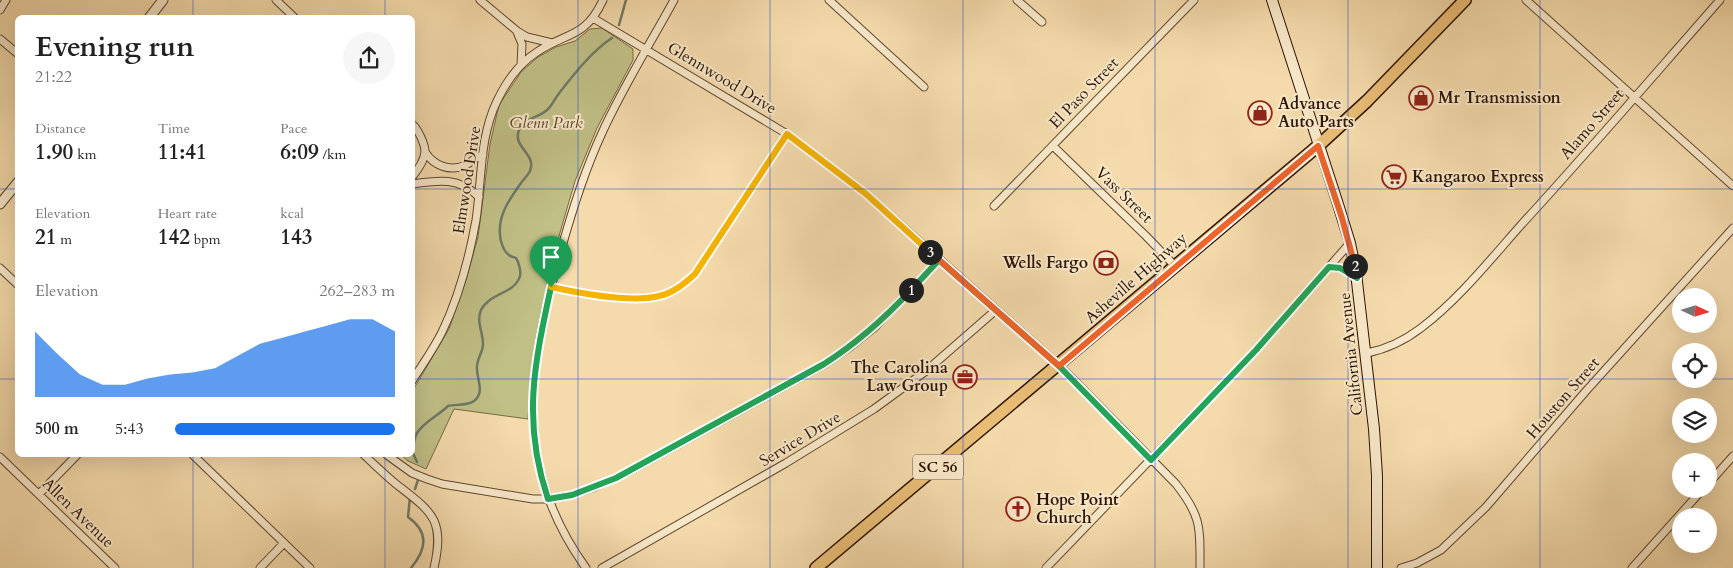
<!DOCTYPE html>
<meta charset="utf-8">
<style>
body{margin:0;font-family:Cardo,serif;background:#f6f6f6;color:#222;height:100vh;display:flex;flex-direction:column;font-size:19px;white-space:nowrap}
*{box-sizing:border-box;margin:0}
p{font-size:16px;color:#767676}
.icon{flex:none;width:28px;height:28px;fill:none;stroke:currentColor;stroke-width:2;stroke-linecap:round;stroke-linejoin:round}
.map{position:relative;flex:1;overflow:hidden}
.sheet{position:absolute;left:15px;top:15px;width:400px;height:442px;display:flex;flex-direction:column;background:#fff;border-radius:8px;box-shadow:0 5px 20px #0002}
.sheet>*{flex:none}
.needle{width:32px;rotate:94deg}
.tools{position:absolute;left:1672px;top:288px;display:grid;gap:10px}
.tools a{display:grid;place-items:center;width:45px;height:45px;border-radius:50%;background:#fff;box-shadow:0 5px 20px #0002;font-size:25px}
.pin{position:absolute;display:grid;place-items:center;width:42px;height:42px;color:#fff;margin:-51px -21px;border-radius:50% 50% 50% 0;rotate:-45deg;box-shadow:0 0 5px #0007}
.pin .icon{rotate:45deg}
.km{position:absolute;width:25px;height:25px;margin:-12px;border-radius:50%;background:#222;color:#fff;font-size:14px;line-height:25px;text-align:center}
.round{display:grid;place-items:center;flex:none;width:52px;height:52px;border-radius:26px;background:#f6f6f6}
.headline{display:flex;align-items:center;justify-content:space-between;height:85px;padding:0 20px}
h1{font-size:28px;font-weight:600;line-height:38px}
.figures{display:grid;grid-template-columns:repeat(3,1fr);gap:8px;height:85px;padding:5px 20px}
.figures div{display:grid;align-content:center}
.figures b{font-size:21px;font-weight:600}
.figures small{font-size:14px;font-weight:400}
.figures p{font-size:14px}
.chart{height:140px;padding:10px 20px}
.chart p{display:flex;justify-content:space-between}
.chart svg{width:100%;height:90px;margin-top:5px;fill:#1a73e8;opacity:.7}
ul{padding:0 20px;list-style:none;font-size:16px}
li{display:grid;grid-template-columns:80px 60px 1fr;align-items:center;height:38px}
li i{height:12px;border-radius:6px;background:#1a73e8}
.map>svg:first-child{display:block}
</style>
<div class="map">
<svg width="1733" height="568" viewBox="0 0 1733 568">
<rect width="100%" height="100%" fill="#f5dbac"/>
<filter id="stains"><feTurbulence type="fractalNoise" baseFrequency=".004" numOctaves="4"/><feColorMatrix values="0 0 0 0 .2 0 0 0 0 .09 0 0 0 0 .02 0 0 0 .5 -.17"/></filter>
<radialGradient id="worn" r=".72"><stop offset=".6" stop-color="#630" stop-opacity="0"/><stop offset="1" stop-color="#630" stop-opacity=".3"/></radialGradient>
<path fill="#c0bf86" stroke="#766a45" d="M602 28 633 49V60L597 128 575 181 559 236 541 312 531 371 528 419 454 409 426 469 408 461 401 455H412L413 390 449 329 466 280 478 237 490 144 499 105 521 72 538 57 556 47 575 41 590 29Z"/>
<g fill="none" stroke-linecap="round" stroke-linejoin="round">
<path stroke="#6f7866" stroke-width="2.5" d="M619 25 626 0
M412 450C414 444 414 438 417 433 424 422 439 415 448 406 456 404 468 406 474 401 485 393 477 379 477 369 476 359 483 353 483 344 483 332 476 322 481 310 489 293 515 294 520 276 521 272 519 262 516 258 513 256 512 258 509 255 504 252 500 241 500 235 498 214 510 199 521 183 524 179 528 175 530 171 537 154 512 147 519 130 524 118 538 118 547 110 552 106 555 98 560 92 575 73 592 51 612 38
M412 451 417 462
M415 489 418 480
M410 497 408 517C429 532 427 549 411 568"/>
<g stroke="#5e462e" stroke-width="9">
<path id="minor" d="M276 0 295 18
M480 0 517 31 527 37 552 43
M829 0 924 87
M1017 0 1042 22
M1526 0 1733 186
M0 10 6 0
M593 18 787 134 866 194 1059 365 1176 484C1202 517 1200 528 1200 568
M517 32 522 44 521 65
M0 39 18 54
M412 124C418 129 425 144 425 152 424 161 417 171 412 177
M1053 146 1146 236 1175 266
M425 152C434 166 450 172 466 165 473 161 476 156 483 155
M412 184C439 180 459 177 479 197
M994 206 1194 0
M1329 267 1340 268 1357 278
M0 268 18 285
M551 287C579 293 632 303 659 296 674 293 684 284 695 274L787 134
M1367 353C1387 349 1404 341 1421 328 1459 299 1490 260 1521 225 1589 151 1654 75 1720 0
M412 381C422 365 433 350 442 332 459 297 469 259 476 220 482 181 479 138 497 101 506 82 518 64 537 52 566 32 585 39 603 0
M193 455 310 568
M364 455C375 465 385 475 396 484 432 512 445 519 434 568
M387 455 412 473 427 479 442 484 533 499H548L572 495 595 487 626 473 825 364 850 347 875 327 939 260
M0 457 115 568
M1709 483 1733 456
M39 494 77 455
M260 568 284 543
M586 568C514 468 527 377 557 265 569 220 582 176 602 133 623 87 650 44 674 0
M602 568 786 463 874 409 926 371 996 310
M1046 568 1256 350 1350 243
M1401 568 1417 563 1441 550 1486 507 1586 391 1733 228
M1632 568 1703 489"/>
</g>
<g stroke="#5e462e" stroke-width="11">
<path id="tertiary" d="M149 18 163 0
M0 204 18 182"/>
</g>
<g stroke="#2c1404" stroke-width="12">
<path id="secondary" d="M1272 0 1337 201 1350 243 1356 273 1374 429 1377 476V568"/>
</g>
<g stroke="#2c1404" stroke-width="14">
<path id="primary" d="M816 568 1318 146 1367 101 1465 0"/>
</g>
<use href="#minor" stroke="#f8e8c9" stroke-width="7"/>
<use href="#tertiary" stroke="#f8e8c9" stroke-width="9"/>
<use href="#secondary" stroke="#f8e8c9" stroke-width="10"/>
<use href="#primary" stroke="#eabe76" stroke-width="11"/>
</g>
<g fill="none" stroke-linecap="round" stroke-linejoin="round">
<g stroke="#fff" stroke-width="10">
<path id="split-1" d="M551 287C534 365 522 422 548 499L572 495 616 478 824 364C857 343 884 319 911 290"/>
</g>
<g stroke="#fff" stroke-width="10">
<path id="split-2" d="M911 290 939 260 1059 366 1151 460 1256 350 1329 267 1340 268 1357 278 1355 266"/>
</g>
<g stroke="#fff" stroke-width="10">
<path id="split-3" d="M930 252 1059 366 1318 146 1342 218 1355 266"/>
</g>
<g stroke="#fff" stroke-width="10">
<path id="split-4" d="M551 287C579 293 632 303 659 296 673 293 684 284 695 274L787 134 866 194 930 252"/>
</g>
<use href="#split-1" stroke="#22a559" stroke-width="6"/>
<use href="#split-2" stroke="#22a559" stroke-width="6"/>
<use href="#split-3" stroke="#f0652b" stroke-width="6"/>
<use href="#split-4" stroke="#f5b400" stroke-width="6"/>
</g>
<path fill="none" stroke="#1d4ed8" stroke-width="1" stroke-opacity="0.55" d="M193 0V18M385 0V18M578 0V568M770 0V568M963 0V568M1155 0V568M1348 0V568M1540 0V568M0 189H18M412 189H1733M0 379H18M412 379H1681M1709 379H1733M193 455V568M385 455V568"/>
<defs>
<g id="shop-ring" transform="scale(1.25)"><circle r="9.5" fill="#f8e8c9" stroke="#8f2418" stroke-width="1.5"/><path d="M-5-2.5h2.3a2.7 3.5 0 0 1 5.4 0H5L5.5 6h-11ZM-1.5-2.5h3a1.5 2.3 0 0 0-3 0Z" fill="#8f2418"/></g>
<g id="supermarket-ring" transform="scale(1.25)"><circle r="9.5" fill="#f8e8c9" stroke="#8f2418" stroke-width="1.5"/><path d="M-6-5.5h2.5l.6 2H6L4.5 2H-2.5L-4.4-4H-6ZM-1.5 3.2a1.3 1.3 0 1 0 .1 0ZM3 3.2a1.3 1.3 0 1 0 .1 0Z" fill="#8f2418"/></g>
<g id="bank-ring" transform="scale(1.25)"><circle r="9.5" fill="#f8e8c9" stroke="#8f2418" stroke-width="1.5"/><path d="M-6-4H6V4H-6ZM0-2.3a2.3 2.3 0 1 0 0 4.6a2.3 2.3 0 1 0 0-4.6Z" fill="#8f2418"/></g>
<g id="office-ring" transform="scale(1.25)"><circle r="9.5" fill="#f8e8c9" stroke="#8f2418" stroke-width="1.5"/><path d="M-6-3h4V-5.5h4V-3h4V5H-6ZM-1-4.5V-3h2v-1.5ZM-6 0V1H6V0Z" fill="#8f2418"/></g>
<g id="church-ring" transform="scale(1.25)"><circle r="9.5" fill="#f8e8c9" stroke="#8f2418" stroke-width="1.5"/><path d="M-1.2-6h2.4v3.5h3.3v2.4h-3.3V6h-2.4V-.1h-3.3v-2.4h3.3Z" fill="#8f2418"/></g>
</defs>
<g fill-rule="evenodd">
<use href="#shop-ring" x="1421" y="98"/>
<use href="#shop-ring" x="1260" y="113"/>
<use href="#supermarket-ring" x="1394" y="177"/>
<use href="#bank-ring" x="1106" y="263"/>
<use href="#office-ring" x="965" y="377"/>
<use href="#church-ring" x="1018" y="509"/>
</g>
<g text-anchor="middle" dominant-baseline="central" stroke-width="4" stroke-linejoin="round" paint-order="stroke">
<rect fill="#f8e8c9" stroke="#69543f" stroke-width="1" x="913" y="454.5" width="50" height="25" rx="4"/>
<g font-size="15" font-weight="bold" fill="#2c1404">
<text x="938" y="467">SC 56</text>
</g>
<g font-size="16" fill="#2c1404" stroke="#f8e8c9">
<text transform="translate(722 78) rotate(31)">Glennwood Drive</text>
<text transform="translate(1084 93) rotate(-46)">El Paso Street</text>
<text transform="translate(1592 124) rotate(-49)">Alamo Street</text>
<text transform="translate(467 180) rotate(-81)">Elmwood Drive</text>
<text transform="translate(1124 195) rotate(44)">Vass Street</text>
<text transform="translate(1136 278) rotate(-41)">Asheville Highway</text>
<text transform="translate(1351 354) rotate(-96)">California Avenue</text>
<text transform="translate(1563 398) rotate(-49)">Houston Street</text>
<text transform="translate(800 439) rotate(-31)">Service Drive</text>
<text transform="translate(78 513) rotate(44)">Allen Avenue</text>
</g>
<g font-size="16" font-weight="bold" fill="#2c1404" stroke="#f8e8c9" text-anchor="start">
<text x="1438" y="98">Mr Transmission</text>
<text x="1278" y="104">Advance<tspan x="1278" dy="18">Auto Parts</tspan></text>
<text x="1412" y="177">Kangaroo Express</text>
<text x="1088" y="263" text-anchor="end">Wells Fargo</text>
<text x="948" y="368" text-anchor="end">The Carolina<tspan x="948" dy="18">Law Group</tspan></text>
<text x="1036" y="500">Hope Point<tspan x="1036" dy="18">Church</tspan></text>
</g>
<g font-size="16" font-style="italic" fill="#58472b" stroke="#f8e8c9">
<text x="546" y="123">Glenn Park</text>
</g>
</g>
<rect width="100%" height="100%" filter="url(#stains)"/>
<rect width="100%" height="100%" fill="url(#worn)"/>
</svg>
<div class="tools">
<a><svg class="needle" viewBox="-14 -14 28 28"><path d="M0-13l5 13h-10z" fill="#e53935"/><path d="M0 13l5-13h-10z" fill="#767676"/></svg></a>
<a><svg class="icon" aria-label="locate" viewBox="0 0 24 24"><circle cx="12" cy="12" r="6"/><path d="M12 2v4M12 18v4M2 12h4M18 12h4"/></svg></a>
<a><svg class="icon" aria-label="layers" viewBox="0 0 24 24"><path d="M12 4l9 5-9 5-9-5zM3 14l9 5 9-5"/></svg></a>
<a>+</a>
<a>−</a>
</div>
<div class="pin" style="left:551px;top:287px;background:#1e9e55"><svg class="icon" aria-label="arrive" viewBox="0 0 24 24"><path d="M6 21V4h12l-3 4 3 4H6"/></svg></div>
<b class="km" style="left:911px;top:290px">1</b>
<b class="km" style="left:1355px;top:266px">2</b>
<b class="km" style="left:930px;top:252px">3</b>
<section class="sheet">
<div class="headline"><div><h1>Evening run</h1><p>21:22</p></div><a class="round"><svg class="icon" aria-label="share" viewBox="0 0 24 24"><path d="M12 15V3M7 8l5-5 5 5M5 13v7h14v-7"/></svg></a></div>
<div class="figures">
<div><p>Distance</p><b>1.90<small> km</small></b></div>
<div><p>Time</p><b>11:41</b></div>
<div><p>Pace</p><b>6:09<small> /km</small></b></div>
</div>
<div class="figures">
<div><p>Elevation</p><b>21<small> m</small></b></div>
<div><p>Heart rate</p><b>142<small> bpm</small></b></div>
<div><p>kcal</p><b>143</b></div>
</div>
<div class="chart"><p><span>Elevation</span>262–283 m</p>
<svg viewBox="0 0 160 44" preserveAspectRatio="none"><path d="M0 44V12L10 23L20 33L30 38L40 38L50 35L60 33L70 32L80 30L90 24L100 18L110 15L120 12L130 9L140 6L150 6L160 12V44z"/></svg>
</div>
<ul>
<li><b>500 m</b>5:43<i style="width:100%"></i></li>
</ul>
</section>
</div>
